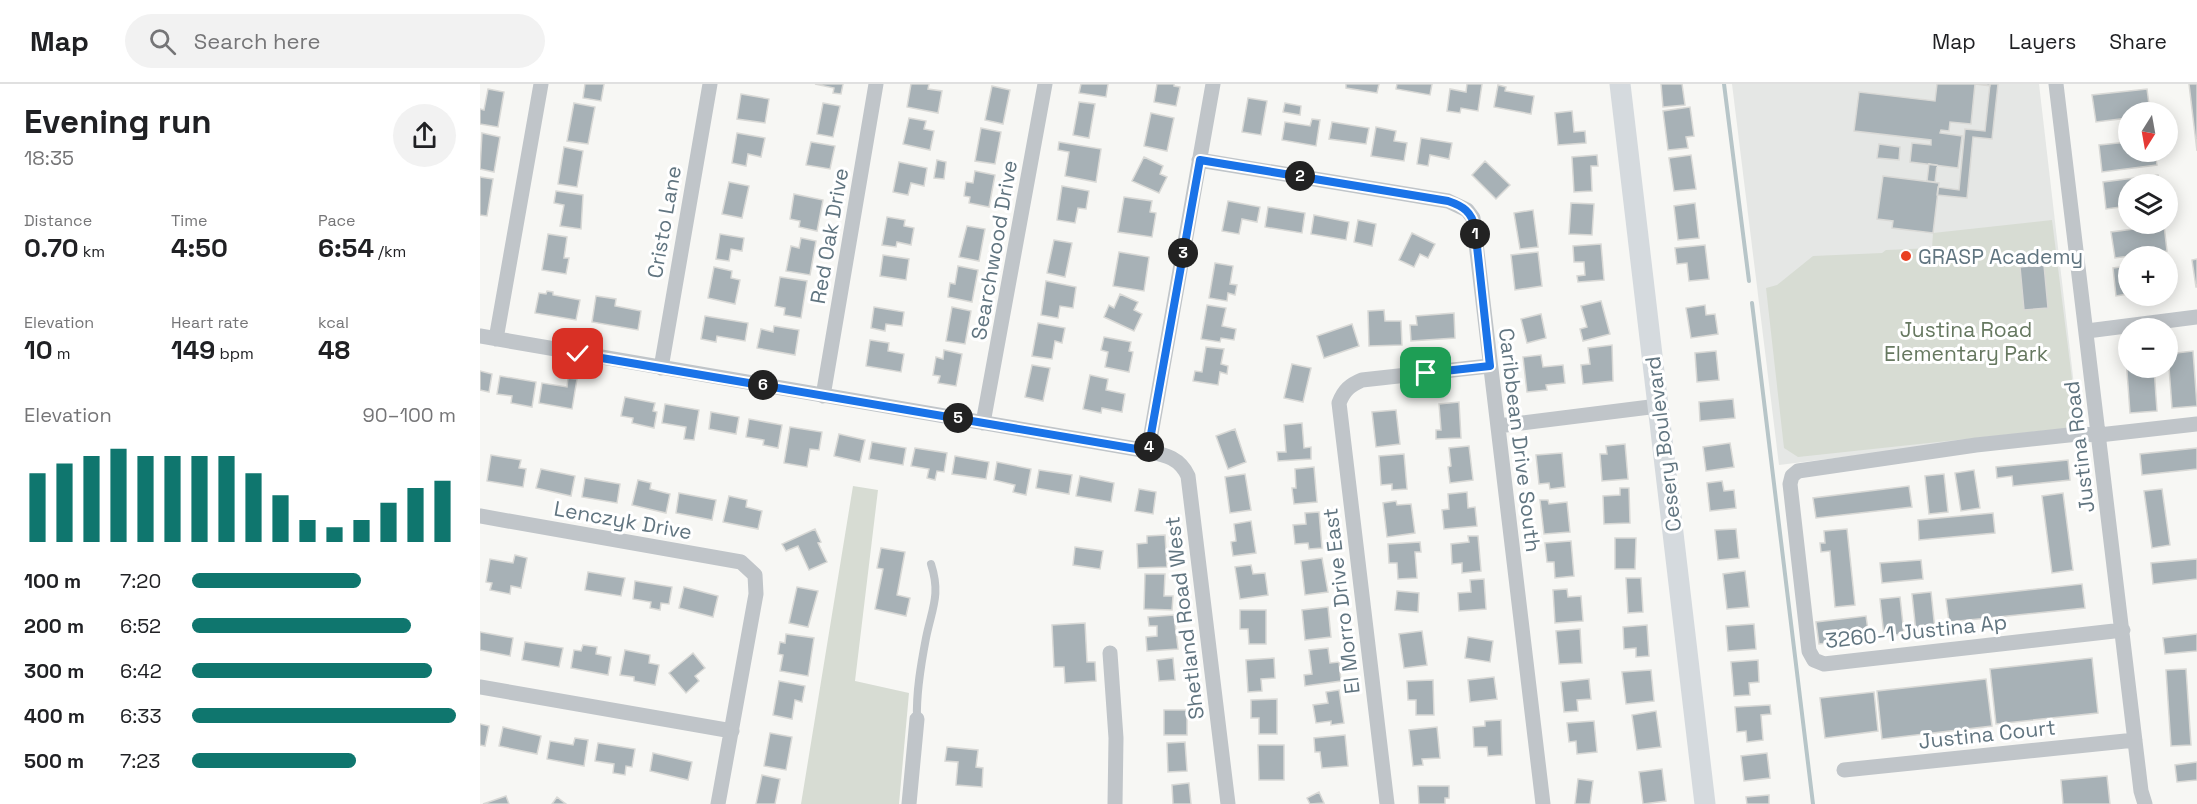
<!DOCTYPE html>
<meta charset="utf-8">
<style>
body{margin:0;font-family:"Space Grotesk",sans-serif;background:#f2f2f2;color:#202124;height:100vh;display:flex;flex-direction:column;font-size:22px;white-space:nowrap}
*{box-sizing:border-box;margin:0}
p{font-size:20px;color:#757577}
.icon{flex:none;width:33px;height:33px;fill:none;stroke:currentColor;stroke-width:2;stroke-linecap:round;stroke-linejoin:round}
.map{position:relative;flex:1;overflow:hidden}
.drawer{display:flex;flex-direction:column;background:#fff;width:480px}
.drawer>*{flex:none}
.needle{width:39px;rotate:191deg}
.buttons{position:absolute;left:1638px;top:18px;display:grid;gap:12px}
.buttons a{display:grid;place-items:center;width:60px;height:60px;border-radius:50%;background:#fff;box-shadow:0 3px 15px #0003;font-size:30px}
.pin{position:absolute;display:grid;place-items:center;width:51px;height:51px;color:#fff;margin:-26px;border-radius:12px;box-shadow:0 3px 9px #0006}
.km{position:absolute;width:30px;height:30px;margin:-15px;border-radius:50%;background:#222;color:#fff;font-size:16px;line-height:30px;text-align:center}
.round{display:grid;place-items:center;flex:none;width:63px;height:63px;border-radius:32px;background:#f2f2f2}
.head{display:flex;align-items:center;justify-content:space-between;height:102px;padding:0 24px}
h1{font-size:33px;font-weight:700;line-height:45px}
.metrics{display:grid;grid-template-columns:repeat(3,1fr);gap:9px;height:102px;padding:6px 24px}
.metrics div{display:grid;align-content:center}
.metrics b{font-size:26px;font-weight:700}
.metrics small{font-size:16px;font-weight:400}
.metrics p{font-size:16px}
.chart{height:168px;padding:12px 24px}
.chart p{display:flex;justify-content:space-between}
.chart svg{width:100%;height:108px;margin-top:6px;stroke:#0f766e;stroke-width:6}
ul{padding:0 24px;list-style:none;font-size:20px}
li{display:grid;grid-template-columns:96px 72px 1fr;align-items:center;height:45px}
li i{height:15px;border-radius:8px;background:#0f766e}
header{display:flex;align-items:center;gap:36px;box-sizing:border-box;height:84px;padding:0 30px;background:#fff;border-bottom:2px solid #e0e0e0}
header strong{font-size:28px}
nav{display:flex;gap:33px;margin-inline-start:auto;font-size:21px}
.search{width:420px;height:54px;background:#f2f2f2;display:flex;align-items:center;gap:15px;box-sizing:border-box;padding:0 21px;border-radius:33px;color:#757577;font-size:22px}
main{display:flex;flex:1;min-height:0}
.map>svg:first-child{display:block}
</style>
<header>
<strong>Map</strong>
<div class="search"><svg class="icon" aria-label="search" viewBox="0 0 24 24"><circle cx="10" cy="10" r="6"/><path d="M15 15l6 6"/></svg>Search here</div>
<nav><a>Map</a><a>Layers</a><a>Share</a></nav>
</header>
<main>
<section class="drawer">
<div class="head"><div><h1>Evening run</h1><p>18:35</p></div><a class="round"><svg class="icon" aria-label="share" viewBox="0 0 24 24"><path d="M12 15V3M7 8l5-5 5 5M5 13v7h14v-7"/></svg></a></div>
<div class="metrics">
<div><p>Distance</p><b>0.70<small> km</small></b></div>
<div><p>Time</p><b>4:50</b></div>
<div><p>Pace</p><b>6:54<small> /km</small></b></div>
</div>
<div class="metrics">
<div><p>Elevation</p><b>10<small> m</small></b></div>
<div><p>Heart rate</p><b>149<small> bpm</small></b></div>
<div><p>kcal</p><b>48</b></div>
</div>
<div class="chart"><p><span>Elevation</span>90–100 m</p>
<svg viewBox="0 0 160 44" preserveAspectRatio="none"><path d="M5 44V16M15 44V12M25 44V9M35 44V6M45 44V9M55 44V9M65 44V9M75 44V9M85 44V16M95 44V25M105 44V35M115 44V38M125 44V35M135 44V28M145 44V22M155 44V19"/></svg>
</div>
<ul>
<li><b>100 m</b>7:20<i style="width:64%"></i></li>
<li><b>200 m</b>6:52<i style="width:83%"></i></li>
<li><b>300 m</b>6:42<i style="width:91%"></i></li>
<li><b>400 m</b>6:33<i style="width:100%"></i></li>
<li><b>500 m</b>7:23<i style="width:62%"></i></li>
</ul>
</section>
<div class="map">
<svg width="1717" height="720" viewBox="0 0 1717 720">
<rect width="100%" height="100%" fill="#f7f7f4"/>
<path fill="#e5e7e5" d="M1252 0H1559L1599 344 1299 381Z"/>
<path fill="#d7dcd3" d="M1572 136 1598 343 1318 373 1304 364 1286 204 1297 201 1333 172 1402 169 1406 166 1452 164 1453 149Z
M373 402 398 406 375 597 429 609 419 720H321Z"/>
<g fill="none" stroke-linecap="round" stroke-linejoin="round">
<path stroke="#b7c5c8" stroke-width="4" d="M1244 0 1269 197
M1272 219 1333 720"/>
</g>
<path fill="#a7b1b6" stroke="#d9d9d6" stroke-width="1.5" d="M105 0H124L121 17 103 14Z
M335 0H363L361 10 353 9 354 4Z
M431 0H449L448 5 462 7 458 29 427 23Z
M601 0H628L626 13 599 9Z
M677 0H694V2L700 3 696 22 674 18Z
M866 0H899L897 9 866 4Z
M917 0H952L950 11 916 5Z
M987 0H1002L998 27 981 24 980 29 967 27 970 5 986 8Z
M1181 0H1202L1205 21 1183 23Z
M1457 0H1510V2L1495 0 1491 40 1470 38 1469 47 1461 46 1460 49 1482 52 1478 84 1430 78 1432 59 1451 61V56L1374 47 1379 8 1455 17Z
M1510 0H1518L1512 55 1493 53 1487 114 1457 111 1458 103 1479 106 1485 45 1505 47Z
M1709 0H1717V67Z
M1018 1 1026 3 1025 7 1054 12 1051 30 1014 23Z
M512 2 530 6 523 40 505 36Z
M8 5 24 8 18 43 0 40V25L4 26Z
M1667 5 1670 28H1648V34L1616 38 1612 11Z
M261 10 289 15 285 39 257 35Z
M768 14 787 17 781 51 762 48Z
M599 18 615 20 609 54 593 51Z
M94 19 115 23 108 60 87 57Z
M343 19 360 22 353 53 337 50Z
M805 19 821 22 820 31 803 28Z
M1210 23 1214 52 1206 53 1208 64 1188 66 1183 27Z
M1092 27 1094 48 1105 47 1106 59 1078 61 1075 29Z
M671 29 694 34 687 67 664 62Z
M429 34 446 37 444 45 454 47 450 66 423 60Z
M832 35 840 36 836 62 802 56 805 38 830 42Z
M852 38 889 44 886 60 849 55Z
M896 43 916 47 914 57 927 59 924 77 891 72Z
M501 44 521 48 515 80 495 77Z
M2 49 20 53 14 88 0 85Z
M257 49 285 54 281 73 268 70 266 82 252 79Z
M941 54 972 59 969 75 950 71 948 82 937 80Z
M331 58 355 62 350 85 326 81Z
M579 58 621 65 616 98 585 92 589 68 578 66Z
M1648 58V68H1675L1677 81 1622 88 1619 61Z
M1399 60 1420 63 1419 76 1397 74Z
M84 63 103 67 97 103 78 100Z
M1117 71 1118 82H1111L1112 107 1094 108 1092 73Z
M1211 71 1216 105 1194 107 1189 74Z
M664 73 683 82 680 90 687 93 679 109 652 97Z
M457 76 466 78 464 95 454 94Z
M1005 77 1030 101 1016 115 992 91Z
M419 78 447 84 444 102 431 99 428 111 413 108Z
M1449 80 1457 81 1455 98 1447 97Z
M495 87 515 91 509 123 489 119 490 113 484 112 486 98 493 99Z
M1678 91 1679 100H1648V122L1626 125 1623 98Z
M1403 92 1459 99 1453 149 1412 144 1413 137 1397 135Z
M0 93 13 95 7 132 0 131Z
M249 98 269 102 262 134 242 130Z
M582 102 609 107 606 125 598 124 595 139 577 136Z
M76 107 103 111 101 145 80 142 84 121 74 119Z
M314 110 343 116 337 147 319 143 320 137 310 135Z
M644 113 672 117 670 128 676 129 672 153 638 148Z
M748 117 780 123 777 138 762 135 759 150 742 147Z
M1091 119 1114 120 1112 151 1089 150Z
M1215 119 1219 154 1198 156 1194 122Z
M788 123 825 129 822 149 785 143Z
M1053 126 1058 163 1040 165 1034 129Z
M834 131 869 138 866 156 831 150Z
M407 133 425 136 424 142 434 144 431 161 417 158 416 163 402 161Z
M878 136 896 140 892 162 874 158Z
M1684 141 1687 167 1635 174 1631 148Z
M487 142 505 145 499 177 479 173Z
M932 149 955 160 948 174 940 170 934 183 919 176Z
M68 150 87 153 84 174H89L86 190 62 186Z
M240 150 264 154 262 167 251 165 249 177 236 175Z
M321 154 336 157 330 191 306 187 311 162 319 164Z
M574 156 592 159 585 193 567 189Z
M1121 160 1124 196 1098 198 1097 192 1105 191 1104 178H1094L1093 162Z
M1225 161 1229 195 1209 197 1207 179 1197 180 1195 164Z
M639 168 669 173 664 207 633 202Z
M1058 168 1062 202 1035 206 1031 171Z
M403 171 429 175 426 196 400 192Z
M1717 175V203H1716L1712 176Z
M1688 178 1692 205 1688 206Z
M735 179 753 182 750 200 757 201 755 211 748 209 747 217 729 214Z
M1564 181 1568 224 1544 226 1540 183Z
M478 182 498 186 492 218 468 213 470 199 475 200Z
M1648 182V210L1636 212 1633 184Z
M234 183 252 187 251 194 260 196 255 220 228 214Z
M300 193 327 197 321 234 304 231 305 224 295 222Z
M566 197 596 203 593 224 580 222 578 234 561 231Z
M67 207 73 208V211L100 216 96 236 55 229 59 209 66 210Z
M640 210 658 218 654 226 662 230 654 247 624 233 629 221 634 224Z
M116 212 136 215 135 222 161 227 158 246 112 238Z
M1121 217 1130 250 1103 257 1100 245 1107 243 1101 222Z
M727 221 746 224 742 242 756 245 754 256 741 254 740 258 721 255Z
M1225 221 1226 231 1235 230 1238 250 1211 254 1206 224Z
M394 223 424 228 422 242 406 240 405 247 391 244Z
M472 223 491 227 485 260 466 257Z
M904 226 905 237H921L922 261 889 262 888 227Z
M974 229 975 254 931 257 930 241H937L936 232Z
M1061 230 1066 254 1047 259 1041 235Z
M225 232 268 239 265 257 237 252 236 258 221 255Z
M558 239 585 244 582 259 575 257 572 275 552 272Z
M872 240 879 262 844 274 837 252Z
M294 242 319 246 315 271 277 264 281 245 293 248Z
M624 253 651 258 649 267 653 268 649 288 625 283 628 268 621 266Z
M390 256 409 259 408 267 424 270 421 288 386 282Z
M1132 261 1133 297 1103 300 1101 281 1110 280 1108 264Z
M726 263 744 265 741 280 748 282 747 290 740 288 738 301 713 297 715 287 722 288Z
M464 266 482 270 476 302 458 299 460 292 453 291 456 273 463 275Z
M1236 267 1239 296 1217 298 1215 269Z
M1713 267 1717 322 1692 324 1688 270Z
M1061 271 1063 283 1083 281 1085 299 1066 301 1067 306 1047 308 1043 273Z
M1646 274H1648V284H1674L1677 327 1650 329Z
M812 280 831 284 823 318 804 314Z
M552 281 570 284 563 317 545 313Z
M0 287 12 290 9 308 0 306Z
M610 291 628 295 626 306 645 310 642 328 622 324 621 329 603 325Z
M20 292 56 298 52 323 31 319 32 312 17 310Z
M88 294 97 295 92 325 59 319 62 299 87 303Z
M145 313 175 319 173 327 177 328 174 344 152 339 153 334 141 332Z
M1253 315 1255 334 1220 337 1219 318Z
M979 318 981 354 956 355V346H961L959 320Z
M185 320 219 326 214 356 204 355 206 343 182 339Z
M916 326 920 360 896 363 892 328Z
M231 328 259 333 256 350 229 345Z
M269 335 302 341 298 364 283 361 284 356 266 353Z
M822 339 824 364 831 363V375L798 377 797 368H806L804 341Z
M310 343 342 348 339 366 330 365 327 383 304 379Z
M755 345 766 378 748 385 736 352Z
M359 350 385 356 380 378 354 372Z
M392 358 426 364 423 381 389 375Z
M1250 359 1254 383 1226 387 1223 363Z
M1145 360 1148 395 1122 397 1120 370H1127L1126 362Z
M989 362 993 396 970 399 968 383 971 382 969 364Z
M435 364 467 369 464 388 457 387 455 396 447 394 449 385 431 382Z
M1717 364V385L1662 391 1660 370Z
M1082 369 1085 403 1070 405 1069 399 1059 400 1056 371Z
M924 370 927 405 912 406V400L901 401 899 372Z
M11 371 41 376 39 384 46 385 43 403 7 397Z
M475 372 509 378 506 395 472 390Z
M1588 376 1590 396 1533 402 1532 392 1517 394 1516 383Z
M517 378 551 385 546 411 533 408 535 401 514 396Z
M834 383 837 418 814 420 812 404H816L815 385Z
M61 385 95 392 91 412 56 404Z
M559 386 592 391 589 410 556 404Z
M1494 386 1500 424 1481 427 1475 389Z
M765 390 771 426 750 429 745 393Z
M1464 390 1468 428 1449 430 1445 392Z
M600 392 634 399 631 418 596 412Z
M105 394 140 400 137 419 102 413Z
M158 396 171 399 170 405 190 410 186 429 152 421Z
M1242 397 1244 407 1254 406 1256 424 1230 427 1227 399Z
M1429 402 1432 423 1336 434 1333 414Z
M1140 404H1149L1150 439 1124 440 1123 412 1140 411Z
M659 405 676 408 673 430 655 427Z
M1682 405 1690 461 1672 464 1664 407Z
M987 408 988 424 995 423 997 442 964 445 962 426 969 425 968 410Z
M199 409 236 416 232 436 196 429Z
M1583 409 1593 486 1572 489 1562 412Z
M249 412 267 416 266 423 282 427 278 445 243 438Z
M1060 416H1068L1069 420 1087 418 1090 448 1064 450Z
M916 417 917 421 931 420 935 449 907 453 903 419Z
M839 428 842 464 829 465 828 459 815 460 813 441 826 440 825 429Z
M1513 429 1515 449 1439 456 1438 436Z
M771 437 776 469 753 472 751 458 756 457 754 440Z
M335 445 341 458 338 459 347 478 329 486 318 462 306 467 302 460Z
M1256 445 1259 474 1238 476 1235 446Z
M1367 445 1375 521 1355 523 1350 467 1341 468 1340 459H1345L1344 447Z
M685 451 687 483 658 484 657 460 667 459V452Z
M988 452H998L1001 487 982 489V479L972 480 971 460 989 458Z
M1135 454H1156L1155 485H1135Z
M1091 457 1094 492 1075 494 1074 478H1067L1065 459Z
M940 458 941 468H935L937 494 918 495 917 479H909L908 460Z
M595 463 623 467 620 485 593 481Z
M401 464 425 468 417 511 430 514 426 532 395 525 403 485 397 484Z
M35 471 47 474 41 504 31 502 30 510 10 506 12 499 6 498 10 475 33 479Z
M842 474 848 508 825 511 821 477Z
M1717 475V495L1673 500 1671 479Z
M1441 476 1443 495 1402 499 1400 479Z
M771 481 773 490 785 489 788 511 760 515 755 483Z
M1265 487 1269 523 1247 525 1243 490Z
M108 488 145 494 141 512 105 506Z
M665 490H685L684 512H693L692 526 664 525Z
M1146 494H1161L1163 528 1148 529Z
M1004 495 1006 525 979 527 978 509 991 508 990 496Z
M155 497 192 503 189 520 181 519 180 526 170 524 171 518 153 515Z
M1602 500 1605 524 1469 538 1466 515Z
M204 503 238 512 233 533 199 524Z
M317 503 338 507 328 543 309 539Z
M1087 505 1088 513 1101 512 1103 537 1075 539 1073 506Z
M917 507 939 509 938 528 915 526Z
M1451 508 1455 546 1436 548 1432 510Z
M1420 513 1424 550 1404 552 1400 515Z
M848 523 851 553 825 556 822 526Z
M760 526H786V560H769L768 545H760Z
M694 531 698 565 667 567 666 553 677 552V542H669L668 533Z
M1386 532 1389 554 1339 560 1336 538Z
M605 539 607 578H615L616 597 585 599 584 583H574L572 541Z
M1274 540 1276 565 1248 567 1246 542Z
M1167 541 1169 572 1156 573V564L1144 565 1143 543Z
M1100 545 1102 579 1079 580 1076 547Z
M942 547 947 581 924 584 919 550Z
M0 548 33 554 30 572 0 566Z
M306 550 334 554 328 592 300 587 303 571 298 570 300 558 305 559Z
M1717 550V567L1685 570 1683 554Z
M988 553 1013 557 1010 578 985 574Z
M45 558 83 564 79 583 42 576Z
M103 561 117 563 116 570 131 573 128 591 91 584 94 566 101 567Z
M848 564 850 579 859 578 861 597 825 602 824 591 832 590 829 566Z
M145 566 170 571 169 579 179 581 175 601 154 597V593L140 591Z
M213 569 225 584 215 592 219 597 206 609 189 589Z
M693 574 695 596 679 597 677 576Z
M794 574 795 594 781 595 782 607 768 608 766 576Z
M1612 574 1618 629 1516 640 1510 585Z
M1278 576 1279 598 1269 599 1270 611 1254 612 1251 578Z
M1706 585 1711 661 1691 662 1686 586Z
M1171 586 1174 617 1146 620 1142 588Z
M1014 593 1017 615 990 618 988 596Z
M1109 595 1111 615 1097 616 1098 627 1084 628 1081 598Z
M1506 595 1512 642 1402 655 1397 607Z
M953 596 954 631H936V616H928L927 597Z
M299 597 325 602 322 618 315 616 312 635 293 631Z
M859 606 864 639 851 641V637L836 639 833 621 848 619 846 608Z
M1394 608 1398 647 1345 654 1340 614Z
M797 615V650H779V634H771V616Z
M1290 621 1291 630 1281 631 1283 656 1267 658 1266 647 1257 648 1255 623Z
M684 626H707V651H684Z
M1176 627 1181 663 1157 666 1152 631Z
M1021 636 1022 671 1008 672 1007 663H994L993 643 1005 642V637Z
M1114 637 1117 668 1097 670 1096 657 1089 658 1087 639Z
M0 640 9 642 5 662 0 661Z
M23 643 61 652 57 670 19 662Z
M957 643 960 674 942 675 943 681 933 682 929 646Z
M290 649 312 653 306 686 284 682Z
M865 651 868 682 842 684 840 668H835L834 654Z
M95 654 108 656 104 682 67 675 70 657 93 661Z
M705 658 707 687 688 688 687 659Z
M118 659 155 665 152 683 146 682 145 691 133 689 134 680 115 677Z
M778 661H804V696H779Z
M467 663 498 666 496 683 503 684 502 703 476 701 478 678 465 677Z
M173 669 212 678 208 696 170 687Z
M1287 669 1290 694 1264 697 1261 672Z
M1717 678V696L1697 698 1695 681Z
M1182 685 1186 717 1163 720 1159 688Z
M282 691 300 695 295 720H276Z
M1627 692 1630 720H1583L1581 696Z
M1098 695 1113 697 1110 720H1095Z
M709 699 711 720H693L692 701Z
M938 702H969V714H965V720H939Z
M839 708 844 719 830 720 827 714Z
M1289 711V720H1267L1266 713Z
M26 712 29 720H3Z
M77 713 86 720H72Z"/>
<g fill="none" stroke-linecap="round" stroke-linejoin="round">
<path stroke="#c0c5c9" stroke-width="8" d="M437 635C436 608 441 580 446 554 452 524 461 511 451 480"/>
<path stroke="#c0c5c9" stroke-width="15" d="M1576 0 1661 707 1665 720
M719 76 968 117 987 126 993 134 1063 720
M1607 247 1717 233
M0 252 668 367C686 371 700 374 708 392L748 720
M16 255 61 0
M181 284 230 0
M343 312 396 0
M503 339 565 0
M1018 342 1178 322
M668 367 733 0
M0 432 261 478 275 491 276 510 238 720
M1643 546 1344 580 1334 576 1329 567 1310 400 1312 392 1318 387 1496 361 1598 350 1619 351 1717 340
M630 569 636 654 635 720
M0 603 252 647
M1364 686 1655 656
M429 720 437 635
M907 720 859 319C864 306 870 301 882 296L1009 282"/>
<path stroke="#d5dade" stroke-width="21" d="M1140 0 1225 720"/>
</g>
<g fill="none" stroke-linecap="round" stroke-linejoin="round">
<g stroke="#fff" stroke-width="12">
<path id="route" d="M98 270 668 367 720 76 968 117C983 122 992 128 995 144L1010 282 946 289"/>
</g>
<use href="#route" stroke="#1a73e8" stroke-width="8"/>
</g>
<circle fill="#e94022" stroke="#fff" stroke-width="2" cx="1426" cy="172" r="6"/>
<g text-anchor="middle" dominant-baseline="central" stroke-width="6" stroke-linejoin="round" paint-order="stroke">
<g font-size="21" fill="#617580" stroke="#fff">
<text transform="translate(184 138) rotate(-80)">Cristo Lane</text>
<text transform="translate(349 152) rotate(-80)">Red Oak Drive</text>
<text transform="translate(514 166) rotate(-80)">Searchwood Drive</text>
<text transform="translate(1040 356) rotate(83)">Caribbean Drive South</text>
<text transform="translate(1183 360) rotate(-97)">Cesery Boulevard</text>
<text transform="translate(1599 363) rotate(-97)">Justina Road</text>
<text transform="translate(143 436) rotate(10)">Lenczyk Drive</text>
<text transform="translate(861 517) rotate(-97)">El Morro Drive East</text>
<text transform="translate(704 534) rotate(-97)">Shetland Road West</text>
<text transform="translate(1436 547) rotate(-6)">3260-1 Justina Ap</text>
<text transform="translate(1507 650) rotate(-6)">Justina Court</text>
</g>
<g font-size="21" fill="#617580" stroke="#fff" text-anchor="start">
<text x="1438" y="172">GRASP Academy</text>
</g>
<g font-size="21" fill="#667860" stroke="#fff">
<text x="1486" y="245">Justina Road<tspan x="1486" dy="24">Elementary Park</tspan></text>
</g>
</g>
</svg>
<div class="buttons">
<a><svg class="needle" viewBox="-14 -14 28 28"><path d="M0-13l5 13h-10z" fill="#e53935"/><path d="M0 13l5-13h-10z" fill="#757577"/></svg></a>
<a><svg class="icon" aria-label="layers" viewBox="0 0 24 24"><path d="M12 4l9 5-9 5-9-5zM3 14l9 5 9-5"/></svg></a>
<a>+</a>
<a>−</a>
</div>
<div class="pin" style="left:946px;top:289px;background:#1e9e55"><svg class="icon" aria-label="arrive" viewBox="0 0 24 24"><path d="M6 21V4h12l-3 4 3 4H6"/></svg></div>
<div class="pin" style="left:98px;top:270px;background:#d93025"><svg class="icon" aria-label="check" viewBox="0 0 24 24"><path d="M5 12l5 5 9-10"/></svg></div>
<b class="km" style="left:995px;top:150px">1</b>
<b class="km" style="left:820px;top:92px">2</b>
<b class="km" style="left:703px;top:169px">3</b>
<b class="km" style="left:669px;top:363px">4</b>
<b class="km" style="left:478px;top:334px">5</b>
<b class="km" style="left:283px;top:301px">6</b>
</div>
</main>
